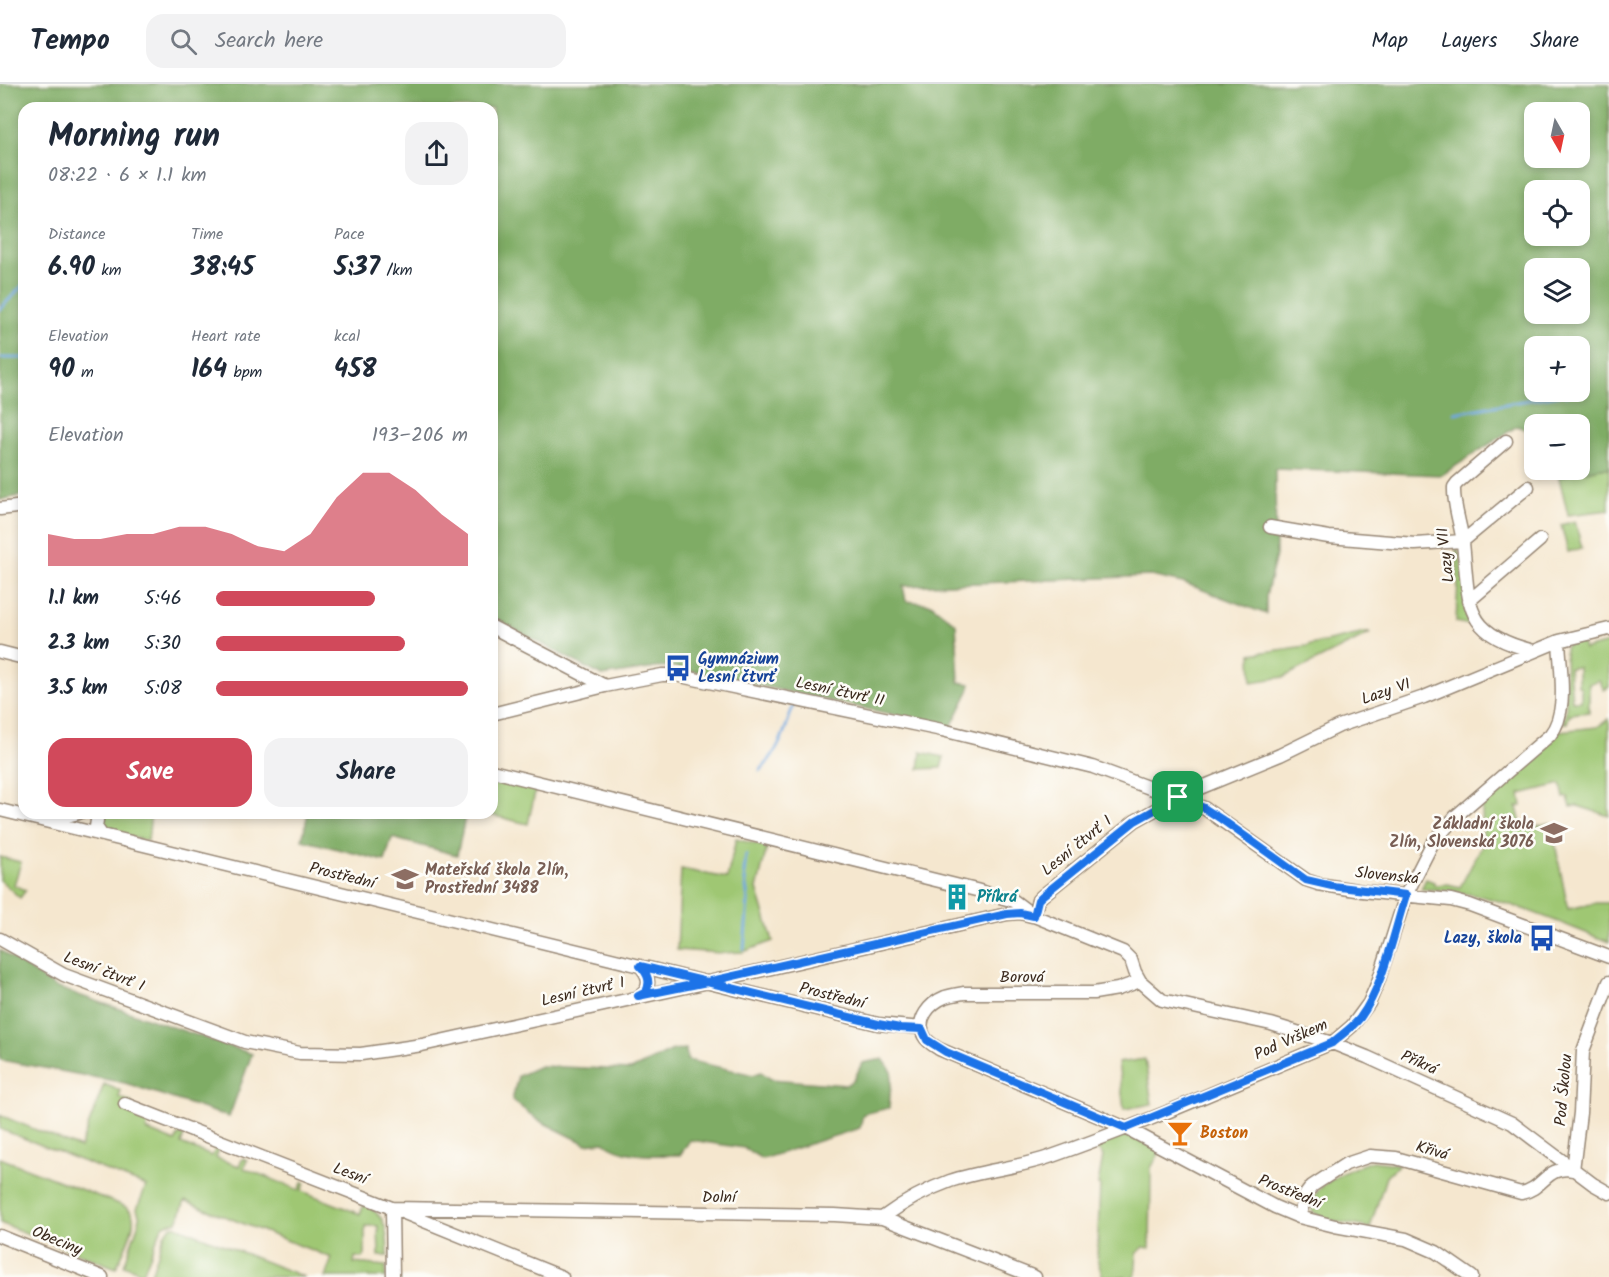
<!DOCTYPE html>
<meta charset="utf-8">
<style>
body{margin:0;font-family:Kalam,sans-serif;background:#f2f2f3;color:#1f2937;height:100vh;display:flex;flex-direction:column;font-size:22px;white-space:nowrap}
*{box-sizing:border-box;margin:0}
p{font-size:20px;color:#747a83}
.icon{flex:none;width:33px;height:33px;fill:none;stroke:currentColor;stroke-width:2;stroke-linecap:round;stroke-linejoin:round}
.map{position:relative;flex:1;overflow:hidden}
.drawer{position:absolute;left:18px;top:18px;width:480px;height:717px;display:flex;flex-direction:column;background:#fff;border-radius:18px;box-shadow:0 3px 9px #0003}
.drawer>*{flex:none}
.needle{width:39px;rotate:171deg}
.controls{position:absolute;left:1524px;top:18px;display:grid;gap:12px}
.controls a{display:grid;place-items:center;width:66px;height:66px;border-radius:12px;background:#fff;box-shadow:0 3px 9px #0003;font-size:30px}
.pin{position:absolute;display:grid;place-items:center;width:51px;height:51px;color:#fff;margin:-26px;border-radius:12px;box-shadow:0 3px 9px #0006}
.round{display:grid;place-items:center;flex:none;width:63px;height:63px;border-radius:18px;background:#f2f2f3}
.overview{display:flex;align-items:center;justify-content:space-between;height:102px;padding:0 30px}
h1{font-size:33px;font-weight:700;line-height:45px}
.metrics{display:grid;grid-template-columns:repeat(3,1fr);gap:9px;height:102px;padding:6px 30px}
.metrics div{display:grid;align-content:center}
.metrics b{font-size:26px;font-weight:700}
.metrics small{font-size:16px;font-weight:400}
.metrics p{font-size:16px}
.chart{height:168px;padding:12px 30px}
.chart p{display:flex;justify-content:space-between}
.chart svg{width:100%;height:108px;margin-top:6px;fill:#d1495b;opacity:.7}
.cta{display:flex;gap:12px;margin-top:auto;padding:12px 30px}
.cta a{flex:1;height:69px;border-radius:18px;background:#d1495b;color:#fff;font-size:24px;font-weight:700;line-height:69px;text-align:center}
.cta a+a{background:#f2f2f3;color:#1f2937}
ul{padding:0 30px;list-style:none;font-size:20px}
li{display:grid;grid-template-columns:96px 72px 1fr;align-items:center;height:45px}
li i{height:15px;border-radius:8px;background:#d1495b}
header{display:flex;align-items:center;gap:36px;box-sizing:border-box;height:84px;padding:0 30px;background:#fff;border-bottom:2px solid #e0e1e3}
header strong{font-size:28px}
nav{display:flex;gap:33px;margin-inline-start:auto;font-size:21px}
.search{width:420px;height:54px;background:#f2f2f3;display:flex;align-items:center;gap:15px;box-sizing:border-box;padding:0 21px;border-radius:18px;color:#747a83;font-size:22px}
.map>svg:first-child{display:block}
</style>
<header>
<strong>Tempo</strong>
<div class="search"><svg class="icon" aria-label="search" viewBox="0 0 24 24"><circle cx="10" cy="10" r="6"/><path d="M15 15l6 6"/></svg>Search here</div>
<nav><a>Map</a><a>Layers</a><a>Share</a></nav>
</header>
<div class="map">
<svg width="1609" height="1193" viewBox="0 0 1609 1193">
<rect width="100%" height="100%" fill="#fdfcf7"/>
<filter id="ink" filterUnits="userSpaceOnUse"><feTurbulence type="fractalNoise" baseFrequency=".0167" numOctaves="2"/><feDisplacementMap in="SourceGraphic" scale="12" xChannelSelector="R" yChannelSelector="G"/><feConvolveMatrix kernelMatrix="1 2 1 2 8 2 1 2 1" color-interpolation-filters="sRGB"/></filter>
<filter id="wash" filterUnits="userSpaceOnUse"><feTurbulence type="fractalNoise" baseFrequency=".008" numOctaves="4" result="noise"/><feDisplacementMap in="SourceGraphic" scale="24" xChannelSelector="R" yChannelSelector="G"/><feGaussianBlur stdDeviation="1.35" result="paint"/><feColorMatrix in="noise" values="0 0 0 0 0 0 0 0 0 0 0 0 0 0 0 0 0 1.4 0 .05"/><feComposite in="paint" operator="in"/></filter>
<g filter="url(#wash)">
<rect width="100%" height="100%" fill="#f5e7cf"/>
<path fill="#9fc773" stroke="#6d7848" stroke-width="1.5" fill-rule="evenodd" d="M1599 384H1609V426L1568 431 1559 393Z
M1575 437 1582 464 1568 468 1561 441Z
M1456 461 1457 462 1478 543 1456 538 1458 496Z
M1365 549H1371L1284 593 1252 598 1251 570 1306 562Z
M1581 557 1584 565 1609 559V603L1604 606 1599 596 1589 600V628L1570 630 1567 639H1563L1566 627 1565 564 1567 561ZM1578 583V602L1581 603V617H1572L1569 584Z
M1609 635V732L1578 722 1571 723 1568 713 1564 714 1561 700 1520 710 1522 722 1517 723 1522 745 1551 739 1568 825 1596 819H1609V858C1548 835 1488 805 1421 805L1426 795 1434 798V801L1448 800 1460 803 1483 760 1482 723 1493 713 1488 708 1559 647 1597 643Z
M921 668 944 673 941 684 919 685Z
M492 693 536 704 528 740 482 729H492Z
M104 729H151L148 757 105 747 101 739Z
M736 755 767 763 757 805 773 857 743 868 721 869 677 866 681 785 727 794Z
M0 773 21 778 14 801 26 806 20 814 0 796Z
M1145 975 1152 1020 1124 1025 1118 979Z
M104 1000 121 1007 119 1013 131 1018V1030L149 1037 146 1046 175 1058 179 1050 184 1051 181 1060 212 1072 216 1064 219 1065 216 1074 239 1082 243 1074 247 1076 244 1084 299 1106 303 1097 305 1099 302 1107 360 1130 364 1121C388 1131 387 1149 388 1172H379L378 1142H365V1171L363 1174 355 1173 354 1179 386 1182V1193H325L332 1174 185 1117 177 1138 166 1140 162 1143 143 1189 124 1181 138 1141 140 1134 137 1125 146 1102 0 1045V1031L80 1064Z
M1121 1052 1132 1053 1161 1066 1151 1084 1150 1164 1143 1163 1137 1170 1135 1193H1103L1097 1175 1100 1101H1098L1103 1072 1100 1067 1085 1063Z
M0 1074 124 1122C128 1125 132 1127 133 1133 136 1144 121 1173 116 1184L0 1139Z
M1372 1077 1399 1080 1386 1093 1370 1144 1325 1135 1313 1128C1303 1103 1354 1083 1372 1077Z
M172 1142H176L304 1193H150L165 1149Z"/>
<path fill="#7fac65" stroke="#5d6b42" stroke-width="1.5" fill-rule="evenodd" d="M0 0H1609V384H1599L1559 393 1558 386H1580V340H1534V349L1517 342 1442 391 1275 385 1276 471 1266 512V530L1187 500 1151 492 903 502 906 517 931 520 956 540 959 598 971 600 969 607 951 643 669 582 602 592 492 533V24H24V411L0 416ZM1534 28H1580V74H1534ZM1534 106H1580V152H1534ZM1534 184H1580V230H1534ZM1534 262H1580V308H1534Z
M308 729H466L457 771 392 754 385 777 302 756Z
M0 866 55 903 252 970 229 1033 125 999 0 976Z
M686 965 687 976 745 989 753 991 761 988 771 995 846 1001 854 996 862 979 883 975 892 988 889 1024 863 1030 860 1044 762 1075 744 1064 690 1056 680 1071C656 1071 623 1074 604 1058L586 1060 538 1036 512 1016 518 992 540 982 631 986 673 966Z"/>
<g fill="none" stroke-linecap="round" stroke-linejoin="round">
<path stroke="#70a7de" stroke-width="3" d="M0 225 24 200
M0 274H24
M1454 329 1563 310 1566 312
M760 687C780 665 785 647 794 619
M744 865 748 816 744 789 746 771"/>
</g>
</g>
<g filter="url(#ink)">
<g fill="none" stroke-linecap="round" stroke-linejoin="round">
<g stroke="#988876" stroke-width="15">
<path id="minor" d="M1506 357 1457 399 1454 403C1453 421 1461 441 1463 459 1470 521 1461 549 1534 567
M0 425 24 422
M1270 443 1329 453 1415 460 1463 457 1528 403
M1469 517 1540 456
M492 543 605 602
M0 568 24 574
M492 630 605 602 662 591H675L942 646 1093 683 1204 724 1306 796 1318 800 1362 807 1451 816 1470 821 1609 873
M492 687 976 806 1014 817 1034 832 1123 868 1131 876 1135 888 1140 897 1162 916 1271 940 1332 959 1367 973 1512 1039 1593 1100 1609 1109
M0 726 878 940 922 944
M98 729 96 743 101 750
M50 736 79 729
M1034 832 1038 816 1042 812 1135 737 1178 713 1280 671 1339 642 1424 613 1559 557 1609 545
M0 855 64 891 245 958 300 969 361 970 422 961 763 886 1007 830 1020 829 1032 832
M1140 897 1118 905 1094 909H964C958 910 951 911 945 913 930 919 915 936 924 952 927 958 933 961 939 965L1126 1044 1275 1123 1299 1133 1335 1142 1406 1155 1436 1168 1472 1193
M638 913C652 905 650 892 640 882
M125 1020 392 1124 562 1193
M1573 1086 1580 1029 1583 967 1609 898
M392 1124 835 1131 882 1134 1035 1193
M392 1124 393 1193
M1299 1133 1306 1110 1312 1102 1346 1080 1370 1072 1396 1074 1521 1109C1544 1105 1546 1081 1573 1086
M882 1134C904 1118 925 1106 950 1097 983 1086 1019 1084 1052 1072 1147 1039 1239 997 1332 959L1352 942 1369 919 1378 898 1406 811 1432 760 1456 732 1550 651C1569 628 1560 585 1559 557
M0 1152 102 1193"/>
</g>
<use href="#minor" stroke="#fff" stroke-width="12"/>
</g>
</g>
<g fill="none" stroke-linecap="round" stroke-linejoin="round" filter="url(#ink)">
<g stroke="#fff" stroke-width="12">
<path id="route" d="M1178 713 1135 737 1042 812 1038 816 1034 832 1020 829 1007 830 707 898 640 882C648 890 651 898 646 908L638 912 707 898 878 940 900 944 922 945 927 956 946 968 1126 1044 1332 959C1341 951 1352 944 1360 934 1383 903 1394 848 1406 811L1332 802 1306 796 1221 735 1204 724 1178 713"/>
</g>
<use href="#route" stroke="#1a73e8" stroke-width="8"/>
</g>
<defs>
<g id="bus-bare" transform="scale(2.07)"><path d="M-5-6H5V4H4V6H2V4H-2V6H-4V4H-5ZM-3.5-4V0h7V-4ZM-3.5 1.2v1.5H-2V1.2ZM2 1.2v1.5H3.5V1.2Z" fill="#1a4fb4" stroke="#fdfcf7" stroke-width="2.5" paint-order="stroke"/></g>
<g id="school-bare" transform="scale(2.07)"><path d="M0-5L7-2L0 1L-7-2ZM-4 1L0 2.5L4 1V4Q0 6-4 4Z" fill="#8d6e63" stroke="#fdfcf7" stroke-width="2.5" paint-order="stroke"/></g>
<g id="building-bare" transform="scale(2.07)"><path d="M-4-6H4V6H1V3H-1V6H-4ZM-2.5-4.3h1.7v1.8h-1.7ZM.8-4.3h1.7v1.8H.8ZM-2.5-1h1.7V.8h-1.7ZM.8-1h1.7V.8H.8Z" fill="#0f9aa8" stroke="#fdfcf7" stroke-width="2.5" paint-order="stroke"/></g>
<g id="bar-bare" transform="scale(2.07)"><path d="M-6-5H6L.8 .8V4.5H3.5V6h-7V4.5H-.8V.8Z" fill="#e8710a" stroke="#fdfcf7" stroke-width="2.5" paint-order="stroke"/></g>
</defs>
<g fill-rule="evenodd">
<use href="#bus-bare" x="678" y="584"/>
<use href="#school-bare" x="1554" y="749"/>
<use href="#school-bare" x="405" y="795"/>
<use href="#building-bare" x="957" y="813"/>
<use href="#bus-bare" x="1542" y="854"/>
<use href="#bar-bare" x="1180" y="1049"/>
</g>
<g text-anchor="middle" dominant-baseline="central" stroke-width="5" stroke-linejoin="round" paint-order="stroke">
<g font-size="16" fill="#3b2a1e" stroke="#fdfcf7">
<text transform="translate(1446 471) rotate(-97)">Lazy VII</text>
<text transform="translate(840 608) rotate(12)">Lesní čtvrť II</text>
<text transform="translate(1386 608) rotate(-19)">Lazy VI</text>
<text transform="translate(1077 762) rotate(-39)">Lesní čtvrť I</text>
<text transform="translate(342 792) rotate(14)">Prostřední</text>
<text transform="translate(1387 792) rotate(6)">Slovenská</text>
<text transform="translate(104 888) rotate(21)">Lesní čtvrť I</text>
<text x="1022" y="893">Borová</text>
<text transform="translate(583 908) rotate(-13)">Lesní čtvrť I</text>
<text transform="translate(832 912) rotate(14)">Prostřední</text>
<text transform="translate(1291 956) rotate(-24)">Pod Vrškem</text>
<text transform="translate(1419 979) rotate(24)">Příkrá</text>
<text transform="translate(1564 1006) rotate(-85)">Pod Školou</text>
<text transform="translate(1432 1067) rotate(16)">Křivá</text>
<text transform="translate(350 1090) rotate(21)">Lesní</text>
<text transform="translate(1290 1108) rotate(22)">Prostřední</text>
<text x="719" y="1113">Dolní</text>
<text transform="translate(57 1157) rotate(22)">Obeciny</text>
</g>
<g font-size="16" font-weight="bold" fill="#164399" stroke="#fdfcf7" text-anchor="start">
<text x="698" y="575">Gymnázium<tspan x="698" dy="18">Lesní čtvrť</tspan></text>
<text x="1522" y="854" text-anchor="end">Lazy, škola</text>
</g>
<g font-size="16" font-weight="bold" fill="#785e54" stroke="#fdfcf7" text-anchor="end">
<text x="1534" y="740">Základní škola<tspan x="1534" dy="18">Zlín, Slovenská 3076</tspan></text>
<text x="425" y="786" text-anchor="start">Mateřská škola Zlín,<tspan x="425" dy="18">Prostřední 3488</tspan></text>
</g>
<g font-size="16" font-weight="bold" fill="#0d838f" stroke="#fdfcf7" text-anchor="start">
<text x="977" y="813">Příkrá</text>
</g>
<g font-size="16" font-weight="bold" fill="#c56008" stroke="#fdfcf7" text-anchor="start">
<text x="1200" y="1049">Boston</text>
</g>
</g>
</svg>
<div class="controls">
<a><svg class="needle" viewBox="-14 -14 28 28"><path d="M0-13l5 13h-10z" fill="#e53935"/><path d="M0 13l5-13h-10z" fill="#747a83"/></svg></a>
<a><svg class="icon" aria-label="locate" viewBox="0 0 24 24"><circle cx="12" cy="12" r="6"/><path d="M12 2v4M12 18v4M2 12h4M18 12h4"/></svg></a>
<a><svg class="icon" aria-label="layers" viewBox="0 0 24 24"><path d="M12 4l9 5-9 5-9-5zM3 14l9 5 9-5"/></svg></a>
<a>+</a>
<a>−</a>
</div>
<div class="pin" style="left:1178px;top:713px;background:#1e9e55"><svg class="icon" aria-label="arrive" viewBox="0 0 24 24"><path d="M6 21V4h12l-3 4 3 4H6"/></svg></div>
<section class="drawer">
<div class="overview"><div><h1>Morning run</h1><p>08:22 · 6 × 1.1 km</p></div><a class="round"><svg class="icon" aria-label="share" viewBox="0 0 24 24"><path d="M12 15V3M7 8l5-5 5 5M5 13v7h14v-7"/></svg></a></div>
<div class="metrics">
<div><p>Distance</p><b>6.90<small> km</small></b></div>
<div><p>Time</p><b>38:45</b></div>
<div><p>Pace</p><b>5:37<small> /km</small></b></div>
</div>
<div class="metrics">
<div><p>Elevation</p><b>90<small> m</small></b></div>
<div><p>Heart rate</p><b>164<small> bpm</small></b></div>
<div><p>kcal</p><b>458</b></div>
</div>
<div class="chart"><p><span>Elevation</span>193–206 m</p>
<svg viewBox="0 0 160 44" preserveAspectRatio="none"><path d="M0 44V31L10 33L20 33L30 31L40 31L50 28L60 28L70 31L80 36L90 38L100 31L110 16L120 6L130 6L140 13L150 23L160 31V44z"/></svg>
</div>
<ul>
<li><b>1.1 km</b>5:46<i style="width:63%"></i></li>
<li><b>2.3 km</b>5:30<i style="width:75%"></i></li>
<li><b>3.5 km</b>5:08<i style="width:100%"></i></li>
</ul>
<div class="cta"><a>Save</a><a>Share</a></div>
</section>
</div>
